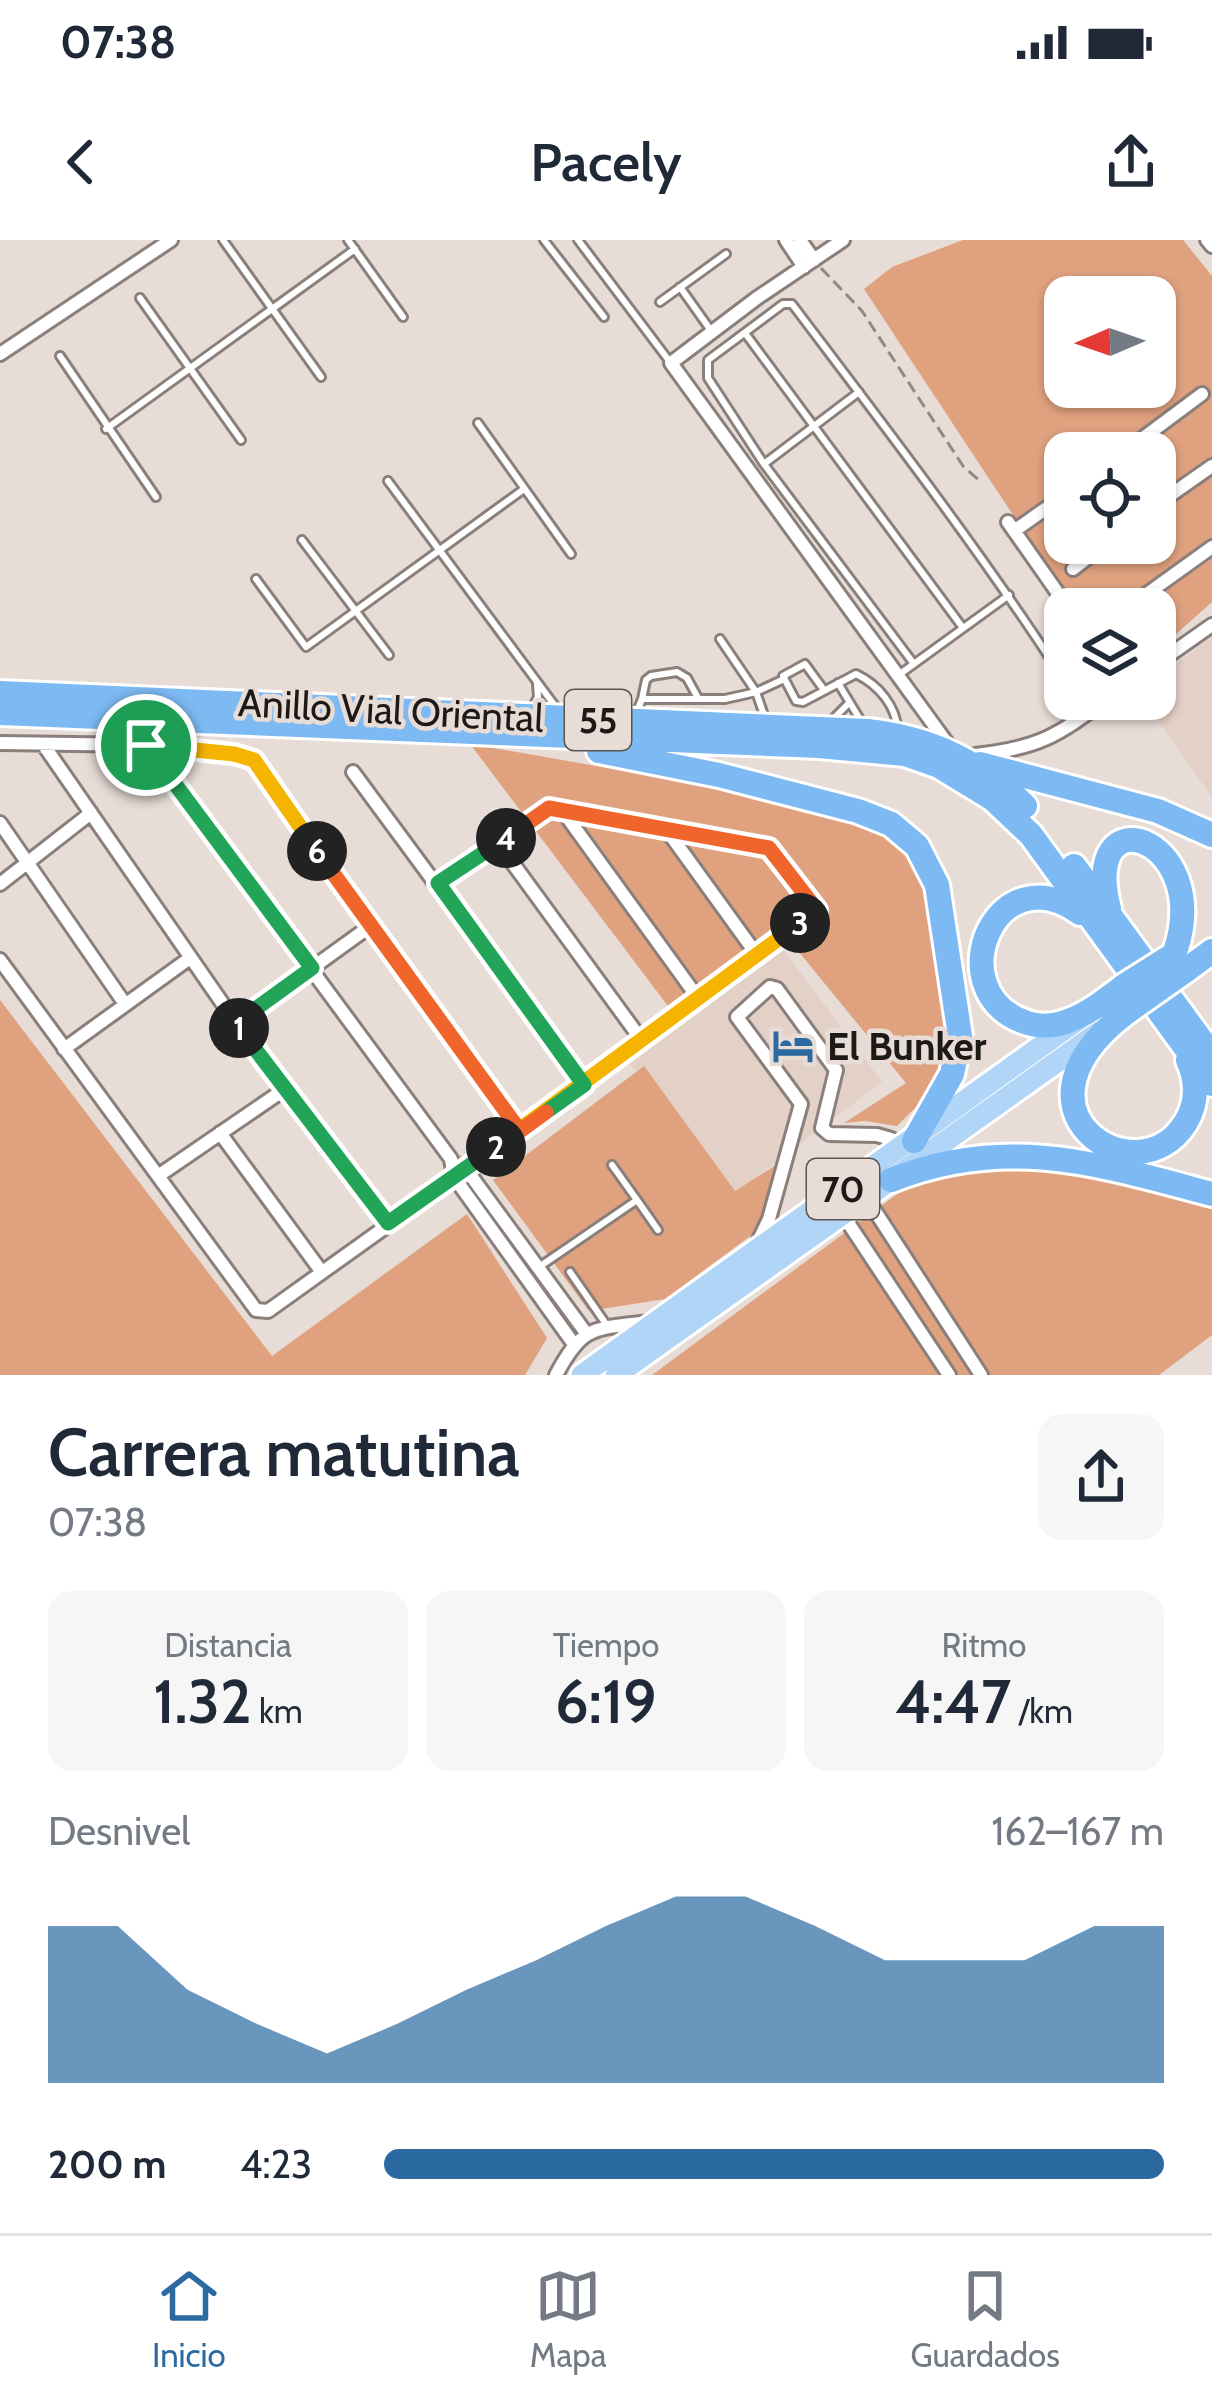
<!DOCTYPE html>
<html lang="es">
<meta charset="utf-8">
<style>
body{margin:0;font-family:Cabin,sans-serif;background:#f6f6f7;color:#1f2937;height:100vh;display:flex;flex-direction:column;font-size:45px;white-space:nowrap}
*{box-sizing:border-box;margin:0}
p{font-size:39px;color:#747a83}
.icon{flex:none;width:66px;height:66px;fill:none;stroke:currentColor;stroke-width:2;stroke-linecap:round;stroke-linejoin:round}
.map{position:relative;height:1135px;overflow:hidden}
.drawer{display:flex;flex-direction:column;background:#fff;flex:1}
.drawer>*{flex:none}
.needle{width:78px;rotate:268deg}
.controls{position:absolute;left:1044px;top:36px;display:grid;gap:24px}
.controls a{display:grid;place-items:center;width:132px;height:132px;border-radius:24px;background:#fff;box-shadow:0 3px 9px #0004;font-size:60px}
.pin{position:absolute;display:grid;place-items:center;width:102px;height:102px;color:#fff;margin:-51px;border:6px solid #fff;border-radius:50%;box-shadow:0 3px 12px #0007}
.km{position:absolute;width:60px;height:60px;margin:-30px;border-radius:50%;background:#222;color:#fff;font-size:33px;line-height:60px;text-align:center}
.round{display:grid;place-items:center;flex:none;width:126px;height:126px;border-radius:24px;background:#f6f6f7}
.overview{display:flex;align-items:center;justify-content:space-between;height:204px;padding:0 48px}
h1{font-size:66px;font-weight:600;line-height:90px}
.metrics{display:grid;grid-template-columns:repeat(3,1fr);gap:18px;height:204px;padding:12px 48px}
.metrics div{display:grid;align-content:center;border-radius:24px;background:#f6f6f7;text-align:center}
.metrics b{font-size:60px;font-weight:600}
.metrics small{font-size:33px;font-weight:400}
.metrics p{font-size:33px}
.chart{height:336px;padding:24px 48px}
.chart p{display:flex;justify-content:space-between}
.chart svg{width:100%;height:216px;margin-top:12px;fill:#2b6aa1;opacity:.7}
ul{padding:0 48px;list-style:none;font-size:39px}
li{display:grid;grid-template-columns:192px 144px 1fr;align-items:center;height:90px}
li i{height:30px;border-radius:15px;background:#2b6aa1}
.status{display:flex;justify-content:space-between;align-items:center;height:84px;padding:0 60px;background:#fff;direction:ltr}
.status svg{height:33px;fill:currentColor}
header{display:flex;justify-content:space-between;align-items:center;height:156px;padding:0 48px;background:#fff;font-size:54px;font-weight:600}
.menu{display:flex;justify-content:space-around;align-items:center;height:168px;border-top:3px solid #e0e1e3;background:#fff;font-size:33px;color:#747a83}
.menu a{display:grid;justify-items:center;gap:6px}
.menu .active{color:#2b6aa1}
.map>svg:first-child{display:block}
</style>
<div class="status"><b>07:38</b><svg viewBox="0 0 49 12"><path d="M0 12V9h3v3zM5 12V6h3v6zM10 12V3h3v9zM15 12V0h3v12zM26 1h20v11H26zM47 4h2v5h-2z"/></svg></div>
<header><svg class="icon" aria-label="back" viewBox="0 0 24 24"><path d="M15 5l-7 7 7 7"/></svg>Pacely<svg class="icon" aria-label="share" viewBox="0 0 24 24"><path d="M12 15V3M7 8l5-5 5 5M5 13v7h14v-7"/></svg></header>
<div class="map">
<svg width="1212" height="1135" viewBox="0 0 1212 1135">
<rect width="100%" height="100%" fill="#e7dcd6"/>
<path fill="#e3d0c6" d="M1212 397V557L1142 459H1155V439Z
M782 708 882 842 730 957 630 824Z"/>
<path fill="#dfa17e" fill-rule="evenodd" d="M963 0H1183L1212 36V362L1155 413V369H1075L864 49 892 27ZM1065 57H1155V147H1065ZM1065 213H1155V303H1065Z
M470 504 711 546 895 591 925 629 950 778 943 822 929 854 897 886 865 881 844 883 906 843 790 701 680 782Z
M0 760 272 1116 467 974 547 1098 525 1135H0Z
M644 826 735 951 776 925 761 988 665 1059 589 1071 493 940Z
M1030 921 1130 942 1212 965V1095L1159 1135H652L900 952 980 924Z"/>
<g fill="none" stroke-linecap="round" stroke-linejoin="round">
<g stroke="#8a7f7a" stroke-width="12">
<path id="lane" d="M223 0 321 137
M348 0 403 77
M544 0 604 77
M578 0 670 122
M680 47 712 92
M140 58 241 200
M660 62 726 14
M745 93 963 388
M60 116 156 257
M478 183 571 314
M106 189 355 9
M764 224 859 152
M388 241 558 470
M302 300 389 415
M256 339 306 407 524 249
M720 399 756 452 782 440
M914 424 764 224 708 138V120L783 64H792C882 183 973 301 1055 426
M900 434 1009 355
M838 443 861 481
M824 450 805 424 783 436 796 461 803 462 856 434C879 445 896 466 898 491
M642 459 646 440 651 436 677 432 687 438 698 458
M531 470 538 457 537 444
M635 476 642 459H725L756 452 765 478
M830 482 849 463
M637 960 658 990
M539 1027 637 960 612 925
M570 1032 606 1084"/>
</g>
<g stroke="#8a7f7a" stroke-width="18">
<path id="street" d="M786 0 804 27
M800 0 814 20
M843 0 757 58 671 123 952 510
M1207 0 1212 6
M0 114 171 0
M1123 213 1202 154
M1155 266 1212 226
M1008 282 1069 369
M1014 291 1065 255
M1073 329 1107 303
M1126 369 1212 307
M1155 425 1212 385
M0 503 146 505 234 514 254 521 369 687 520 891
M43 504 236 783 388 983
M146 505 451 919 454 937 573 1103
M975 515C1039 508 1057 496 1107 459
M353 532 584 845
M562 570 698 758
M0 583 125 764
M666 589 757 715
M498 603 643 802
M0 644 91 573
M0 720 256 1070 268 1071 584 845 817 670 769 608 562 569 549 568 438 643
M236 783 369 687
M64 809 190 718
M220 893 321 1031
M463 925 586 1093
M158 936 285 849
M866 957 981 1135
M843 975 949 1135
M755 1008 769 979 801 864 737 777 770 747 777 749 836 830 822 888 829 894 877 895 891 899 903 909
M556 1135C583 1084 594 1089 649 1082"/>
</g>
<g stroke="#fff" stroke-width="27">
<path id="primary" d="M582 1135 1079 779
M616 1135 1099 792"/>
</g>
<g stroke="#fff" stroke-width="30">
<path id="highway" d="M0 453 867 491C930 498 980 521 1025 566
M0 473 819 506 905 514 939 526 993 559 1031 595 1212 844
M599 511 719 535 858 571 891 584 917 606 937 645 960 796 952 834 914 901
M980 524 1158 571 1212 595
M1074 626 1212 815
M1109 669C1079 552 1212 596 1176 709
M1080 673C995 612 940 749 1022 781 1036 787 1053 787 1068 781 1088 774 1107 759 1124 746
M1185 731 1212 711
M1134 767C990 868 1138 962 1186 882 1198 862 1197 840 1188 820
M891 940C1006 894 1099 924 1212 954"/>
</g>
<path stroke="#918985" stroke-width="3" stroke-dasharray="12 6" stroke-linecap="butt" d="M821 28 862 71 963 226 981 242"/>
<use href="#lane" stroke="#fff" stroke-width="6"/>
<use href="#street" stroke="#fff" stroke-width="12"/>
<use href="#primary" stroke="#b1d5f7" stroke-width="21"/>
<use href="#highway" stroke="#7db9f2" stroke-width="24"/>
<g stroke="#fff" stroke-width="30" stroke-linecap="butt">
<path id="highway-bridge" d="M1124 746 1170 717
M1134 767 1185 731"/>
</g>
<use href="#highway-bridge" stroke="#7db9f2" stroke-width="24"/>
</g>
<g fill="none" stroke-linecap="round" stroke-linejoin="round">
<g stroke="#fff" stroke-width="24">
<path id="split-1" d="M146 505 312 728 236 783 239 788"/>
</g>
<g stroke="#fff" stroke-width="24">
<path id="split-2" d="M239 788 388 983 496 907"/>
</g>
<g stroke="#fff" stroke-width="24">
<path id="split-3" d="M496 907 800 683"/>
</g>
<g stroke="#fff" stroke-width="24">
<path id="split-4" d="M506 598 549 568 769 608 817 670 800 683"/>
</g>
<g stroke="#fff" stroke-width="24">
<path id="split-5" d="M506 598 438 643 584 845 546 872"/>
</g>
<g stroke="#fff" stroke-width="24">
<path id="split-6" d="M317 611 520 891 546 872"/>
</g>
<g stroke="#fff" stroke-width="24">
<path id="split-7" d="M146 505 234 514 254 520 317 611"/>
</g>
<use href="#split-1" stroke="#22a559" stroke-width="15"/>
<use href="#split-2" stroke="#22a559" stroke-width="15"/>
<use href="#split-3" stroke="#f5b400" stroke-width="15"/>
<use href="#split-4" stroke="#f0652b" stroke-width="15"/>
<use href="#split-5" stroke="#22a559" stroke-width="15"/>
<use href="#split-6" stroke="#f0652b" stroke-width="15"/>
<use href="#split-7" stroke="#f5b400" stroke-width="15"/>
</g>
<defs>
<g id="hotel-bare" transform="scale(3.24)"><path d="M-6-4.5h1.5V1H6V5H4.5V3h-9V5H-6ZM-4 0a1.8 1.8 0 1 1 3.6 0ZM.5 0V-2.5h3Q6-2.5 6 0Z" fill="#2b6aa1" stroke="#e7dcd6" stroke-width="2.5" paint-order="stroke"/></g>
</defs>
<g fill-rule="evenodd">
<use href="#hotel-bare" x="793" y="806"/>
</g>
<g text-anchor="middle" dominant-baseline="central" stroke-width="9" stroke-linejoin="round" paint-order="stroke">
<g fill="#e7dcd6" stroke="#5a5450" stroke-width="3">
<rect x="565" y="450" width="66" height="60" rx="9"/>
<rect x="807" y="919" width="72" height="60" rx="9"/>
</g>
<g font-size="36" font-weight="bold" fill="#1d1917">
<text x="598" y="480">55</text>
<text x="843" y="949">70</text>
</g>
<g font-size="39" fill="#1d1917" stroke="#e7dcd6">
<text transform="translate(391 470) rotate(3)">Anillo Vial Oriental</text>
</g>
<g font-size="39" font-weight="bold" fill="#1d1917" stroke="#e7dcd6" text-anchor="start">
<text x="827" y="806">El Bunker</text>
</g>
</g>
</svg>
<div class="controls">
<a><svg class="needle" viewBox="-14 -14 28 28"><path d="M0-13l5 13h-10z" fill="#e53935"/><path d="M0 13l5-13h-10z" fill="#747a83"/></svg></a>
<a><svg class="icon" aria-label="locate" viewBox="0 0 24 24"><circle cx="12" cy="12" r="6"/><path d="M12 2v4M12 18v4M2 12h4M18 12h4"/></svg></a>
<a><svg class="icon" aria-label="layers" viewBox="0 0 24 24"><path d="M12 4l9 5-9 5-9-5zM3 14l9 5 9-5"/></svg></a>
</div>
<div class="pin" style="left:146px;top:505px;background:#1e9e55"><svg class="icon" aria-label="arrive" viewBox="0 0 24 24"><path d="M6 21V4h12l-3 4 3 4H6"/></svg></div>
<b class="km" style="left:239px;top:788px">1</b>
<b class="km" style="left:496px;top:907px">2</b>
<b class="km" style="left:800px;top:683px">3</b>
<b class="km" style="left:506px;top:598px">4</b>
<b class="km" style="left:317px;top:611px">6</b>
</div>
<section class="drawer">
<div class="overview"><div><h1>Carrera matutina</h1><p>07:38</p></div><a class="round"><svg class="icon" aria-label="share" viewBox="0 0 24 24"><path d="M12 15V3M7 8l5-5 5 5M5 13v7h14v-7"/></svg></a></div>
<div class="metrics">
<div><p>Distancia</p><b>1.32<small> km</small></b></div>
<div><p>Tiempo</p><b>6:19</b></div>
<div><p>Ritmo</p><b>4:47<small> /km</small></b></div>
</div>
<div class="chart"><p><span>Desnivel</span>162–167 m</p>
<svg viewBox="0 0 160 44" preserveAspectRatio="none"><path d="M0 44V12L10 12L20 25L30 32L40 38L50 32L60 25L70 19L80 12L90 6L100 6L110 12L120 19L130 19L140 19L150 12L160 12V44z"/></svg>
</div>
<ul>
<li><b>200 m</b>4:23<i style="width:100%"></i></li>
</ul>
</section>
<nav class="menu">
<a class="active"><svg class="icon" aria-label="home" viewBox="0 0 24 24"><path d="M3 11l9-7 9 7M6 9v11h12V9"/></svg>Inicio</a>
<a><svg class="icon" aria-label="map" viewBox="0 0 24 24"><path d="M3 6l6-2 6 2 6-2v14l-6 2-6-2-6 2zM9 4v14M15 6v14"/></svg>Mapa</a>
<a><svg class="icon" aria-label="saved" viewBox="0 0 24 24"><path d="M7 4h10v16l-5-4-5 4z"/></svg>Guardados</a>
</nav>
